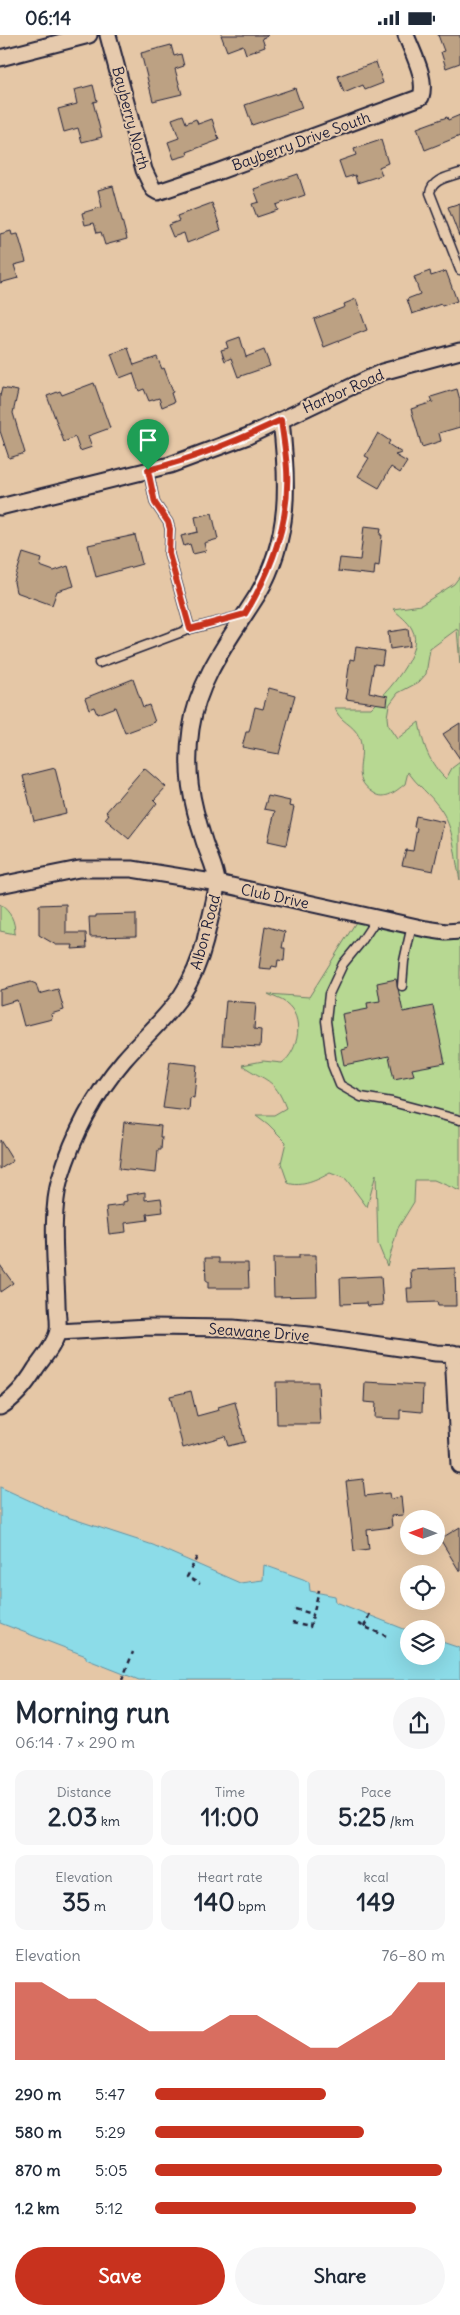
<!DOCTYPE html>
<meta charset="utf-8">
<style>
body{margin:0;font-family:Delius,sans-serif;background:#f6f6f7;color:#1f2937;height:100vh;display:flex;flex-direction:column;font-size:19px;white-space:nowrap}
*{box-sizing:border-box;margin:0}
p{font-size:16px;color:#747a83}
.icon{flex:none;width:28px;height:28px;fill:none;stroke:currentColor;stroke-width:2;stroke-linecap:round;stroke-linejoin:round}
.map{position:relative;height:1645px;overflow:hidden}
.details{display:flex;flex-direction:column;background:#fff;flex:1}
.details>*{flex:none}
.needle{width:32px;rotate:271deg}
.tools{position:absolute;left:400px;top:1475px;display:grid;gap:10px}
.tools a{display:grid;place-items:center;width:45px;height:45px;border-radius:50%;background:#fff;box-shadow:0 5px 20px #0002;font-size:25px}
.pin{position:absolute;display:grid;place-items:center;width:42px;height:42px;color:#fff;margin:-51px -21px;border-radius:50% 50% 50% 0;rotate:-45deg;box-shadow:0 0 5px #0007}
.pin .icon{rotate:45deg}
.round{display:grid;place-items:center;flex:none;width:52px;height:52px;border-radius:26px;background:#f6f6f7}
.summary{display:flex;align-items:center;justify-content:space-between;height:85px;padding:0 15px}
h1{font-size:28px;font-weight:700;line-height:38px}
.stats{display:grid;grid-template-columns:repeat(3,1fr);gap:8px;height:85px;padding:5px 15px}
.stats div{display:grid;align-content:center;border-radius:12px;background:#f6f6f7;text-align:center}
.stats b{font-size:25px;font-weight:700}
.stats small{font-size:14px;font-weight:400}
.stats p{font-size:14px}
.chart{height:140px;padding:10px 15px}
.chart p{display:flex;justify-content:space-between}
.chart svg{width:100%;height:90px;margin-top:5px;fill:#c8321e;opacity:.7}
.action{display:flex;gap:10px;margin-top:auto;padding:10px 15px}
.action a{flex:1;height:58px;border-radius:30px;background:#c8321e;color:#fff;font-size:20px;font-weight:700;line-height:58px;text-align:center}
.action a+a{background:#f6f6f7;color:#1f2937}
ul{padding:0 15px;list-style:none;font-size:16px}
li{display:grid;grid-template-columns:80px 60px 1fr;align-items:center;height:38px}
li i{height:12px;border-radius:6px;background:#c8321e}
.status{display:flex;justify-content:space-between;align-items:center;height:35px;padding:0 25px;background:#fff;direction:ltr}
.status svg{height:14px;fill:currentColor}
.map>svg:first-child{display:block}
</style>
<div class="status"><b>06:14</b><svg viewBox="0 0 49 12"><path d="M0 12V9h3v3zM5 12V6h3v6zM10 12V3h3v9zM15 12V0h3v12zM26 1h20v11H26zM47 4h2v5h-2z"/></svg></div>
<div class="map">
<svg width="460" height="1645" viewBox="0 0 460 1645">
<rect width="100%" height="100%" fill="#e5c7a6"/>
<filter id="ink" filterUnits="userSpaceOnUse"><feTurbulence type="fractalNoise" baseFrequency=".02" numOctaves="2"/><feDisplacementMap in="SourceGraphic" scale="10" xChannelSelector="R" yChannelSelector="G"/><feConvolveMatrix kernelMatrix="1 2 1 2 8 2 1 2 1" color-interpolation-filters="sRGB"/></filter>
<g filter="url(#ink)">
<path fill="#b7d892" stroke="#6c7d66" d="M460 541V629L457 594 430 614 426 639 419 647 398 658 389 670 387 682 388 691 397 704 419 687C423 710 429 728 446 744L452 733 460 727V845C454 820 455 793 439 772 430 759 417 750 408 737L405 749C396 756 385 766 374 758 348 742 368 724 359 702 354 689 339 687 335 673H371C386 658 425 617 412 594 408 586 399 580 393 574L421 570 454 549Z
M0 869C11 878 15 885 15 899L0 896Z
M361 879 460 897V1156L434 1145H415L414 1167 398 1193 387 1231 378 1209 376 1139 367 1172 346 1144 330 1138C318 1145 301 1153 288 1148L281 1128 286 1107 268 1089 256 1080H274L286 1073C274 1042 266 1047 242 1030L263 1026 282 1028C299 1016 305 982 286 968 281 964 273 962 268 959L309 962Z"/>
<path fill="#8cdce8" stroke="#6292a3" d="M0 1452 61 1480 153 1510 240 1548 263 1545 264 1530 303 1544 309 1547 310 1556 335 1561 336 1567 409 1596V1621H436V1605L460 1613V1645H139L86 1624V1621L0 1588Z"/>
<path fill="#bca183" stroke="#22223b" d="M221 0H268V1L262 3 265 12 246 19 243 10 227 16Z
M438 0H460V28L446 33 441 17 444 16Z
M171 10 174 21 181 19 184 31 175 34 182 59 153 66 141 18Z
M376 27 383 48 365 55 363 50 344 58 338 41Z
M93 50 97 66 93 67 102 102 82 107 78 93 64 97 58 74 77 69 74 55Z
M295 53 302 73 252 90 245 70Z
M183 80 186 88 196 84 198 89 212 84 219 105 187 117 188 120 174 124 168 107 179 103 172 84Z
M460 80V101L425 115 417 93 447 82 448 85Z
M381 105 388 128 379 132 382 140 357 148 355 140 345 143 339 126 356 120 354 114Z
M298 139 305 160 276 170 278 175 257 182 252 169 259 167 254 154Z
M113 151 127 204 105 210 101 197 97 198 94 188 85 190 82 178 102 172 98 155Z
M212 168 221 195 187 208 184 198 173 202 168 190 179 186 177 181Z
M460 168V201H459L448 172Z
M11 196 12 200 18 199 26 227 14 230 18 243 0 248V199Z
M430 236 431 241 446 236 457 266 442 271 441 269 412 279 407 264 420 259 414 242Z
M356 264 367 295 324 312 314 284 345 272 344 269Z
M240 302 246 322 264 315 270 331 238 342 231 323 225 326 221 315 228 313 226 307Z
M128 313 134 330 157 322 162 334 164 333 173 357 171 358 174 367 162 372 159 363 149 366 144 354 139 356 133 338 120 343 111 319Z
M94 348 110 393 88 401 92 412 80 416 75 402 64 407 47 361 60 356 62 360Z
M2 353 18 356 13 378 25 418 9 423 0 396V361Z
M457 354 460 365V392L439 398 441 406 422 412 411 374 433 367 431 362Z
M378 398 390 406 388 409 402 418 395 420 407 427 400 438 391 432 379 453 358 441 369 423 365 421Z
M212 478 218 504 204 508 206 516 193 519 190 509 184 511 181 501 198 497 195 482Z
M364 491 381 493 380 500H382L379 531 375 530 374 540 338 536 340 523 360 525Z
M135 500 142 529 96 542 88 510Z
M23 518 42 524 40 531 54 536 68 531 74 551 57 556 52 570 16 557 14 547Z
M408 594 410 611 390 614 388 597Z
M356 612 384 616 382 630 374 629 369 657 388 661 387 670 346 664 348 654H346L350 624 354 625Z
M133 644 143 672 149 670 155 687 125 698 115 672 97 679 94 672 89 674 85 663Z
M269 653 295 660 279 719 242 712 246 697H249L255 672 263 674Z
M460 688V724L443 699Z
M55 733 66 778 34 786 23 741Z
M144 733 166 752 154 765 157 768 129 804 105 784 109 779 106 777Z
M268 761 290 766 289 771 294 772 286 810 268 806 275 776 264 774Z
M416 781 444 787 433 836 402 830 406 815 413 816 417 793 414 792Z
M66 869V898H86L87 913 72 914 73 910H56L39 900V870Z
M136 879V901L90 902 89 882H96V880Z
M265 891 285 897 282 913H285L284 926 278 925 277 932 272 931 271 934 259 933Z
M396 944 403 977 433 971 445 1028 412 1034 414 1040 394 1044 389 1021 344 1030 341 1014 348 1012 342 979 368 974 367 968 380 966 377 948Z
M31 947 36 949 39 959 58 954 64 975 51 979 52 984 24 991 17 965 0 970V955Z
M226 966 256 968 254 994 261 995 260 1012 222 1010Z
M170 1027 197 1030 194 1063 190 1062 189 1076 163 1073Z
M124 1087 161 1091 160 1102H162L161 1115H158L156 1138 119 1134Z
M0 1105 13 1126 0 1134Z
M145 1157V1165L161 1163 163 1177 147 1179 148 1185 125 1188 126 1197 109 1199 106 1172 123 1170V1167L127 1166 126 1160Z
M299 1220H316L317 1261 274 1262 273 1223H299Z
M205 1223H219V1228H248L249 1253H208V1247H206Z
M0 1230 13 1248 0 1257Z
M455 1233 456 1271H438L437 1267 408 1268 407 1253H412L411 1235Z
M381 1241 383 1270 368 1271 367 1268 341 1269 340 1243Z
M276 1347H318L320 1389H277Z
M365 1347 423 1350 422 1377 400 1375V1384L375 1383 376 1368 364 1367Z
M191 1356 197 1381 219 1375 218 1372 235 1367 245 1407 228 1411 225 1401 183 1413 170 1361Z
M363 1444 365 1461 389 1458 390 1464 401 1462 403 1480 391 1481 392 1492 367 1495 369 1514 354 1516 346 1446Z
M460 1492V1537L440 1504Z"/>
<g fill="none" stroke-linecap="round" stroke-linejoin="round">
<g stroke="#22223b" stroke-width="11">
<path id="lane" d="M460 138C449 142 432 144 430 158L460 235
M148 435 155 468 168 487 170 494 169 519 190 594
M99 628 190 594 243 580
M377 883 361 907 343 929 329 959 326 986 332 1030 340 1050 361 1062 392 1067 460 1085
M402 951 404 926 412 890"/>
</g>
<g stroke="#22223b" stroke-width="19">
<path id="street" d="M108 0 144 135 153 154 158 157 206 141 421 62C427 43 413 19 406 0
M0 23 89 0
M0 472 170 430 248 401 382 337 460 316
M0 850 79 834H132L218 848 426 894 446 897 460 896
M58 1297 149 1292 233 1293 309 1300 436 1318 460 1319
M453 1318 459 1430
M0 1372C16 1363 27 1348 36 1333 44 1322 56 1308 58 1295 59 1287 57 1277 57 1268 56 1231 50 1178 60 1144 73 1101 95 1059 124 1025 162 982 190 965 205 906 207 895 218 855 217 847 216 834 208 819 204 806 191 766 185 736 191 694 198 643 232 601 258 559 291 502 288 447 281 385"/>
</g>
<path stroke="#22223b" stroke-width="2.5" stroke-dasharray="5 4" stroke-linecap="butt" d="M197 1522 187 1542 200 1549
M295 1574 313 1579
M292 1588 310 1592 319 1555
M358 1589 386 1601
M364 1592 370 1578
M122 1645 133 1617"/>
<use href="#lane" stroke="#e6caad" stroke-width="8"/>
<use href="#street" stroke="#e6caad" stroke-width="15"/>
</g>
</g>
<g fill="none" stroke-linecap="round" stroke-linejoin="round" filter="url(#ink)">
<g stroke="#fff" stroke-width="10">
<path id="route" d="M281 385C283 401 286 418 287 434 290 487 272 535 245 579L190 594 169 519 170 494 168 487 155 468 148 435C194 424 238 405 281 385Z"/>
</g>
<use href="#route" stroke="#c8321e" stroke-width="6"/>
</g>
<g text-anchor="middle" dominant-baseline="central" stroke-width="4" stroke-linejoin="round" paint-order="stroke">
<g font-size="15" fill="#22223b" stroke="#e6caad">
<text transform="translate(131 83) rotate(75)">Bayberry North</text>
<text transform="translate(301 106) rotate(-20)">Bayberry Drive South</text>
<text transform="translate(343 356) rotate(-24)">Harbor Road</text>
<text transform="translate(275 861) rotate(12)">Club Drive</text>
<text transform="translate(205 897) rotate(-75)">Albon Road</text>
<text transform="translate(259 1297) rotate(4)">Seawane Drive</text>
</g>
</g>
</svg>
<div class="tools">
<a><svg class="needle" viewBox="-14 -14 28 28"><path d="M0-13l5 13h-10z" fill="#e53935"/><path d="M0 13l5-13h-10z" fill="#747a83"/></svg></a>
<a><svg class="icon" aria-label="locate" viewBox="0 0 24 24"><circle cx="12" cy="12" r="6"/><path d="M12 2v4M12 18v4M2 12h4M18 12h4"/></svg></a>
<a><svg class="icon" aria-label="layers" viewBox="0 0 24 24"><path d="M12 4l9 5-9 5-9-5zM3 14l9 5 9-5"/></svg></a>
</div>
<div class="pin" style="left:148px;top:435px;background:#1e9e55"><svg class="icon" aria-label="arrive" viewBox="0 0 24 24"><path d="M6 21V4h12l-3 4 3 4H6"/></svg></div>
</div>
<section class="details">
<div class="summary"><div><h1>Morning run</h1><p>06:14 · 7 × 290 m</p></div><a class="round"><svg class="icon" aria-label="share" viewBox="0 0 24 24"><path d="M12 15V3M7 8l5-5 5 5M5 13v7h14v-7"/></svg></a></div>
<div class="stats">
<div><p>Distance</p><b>2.03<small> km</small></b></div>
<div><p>Time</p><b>11:00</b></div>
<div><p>Pace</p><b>5:25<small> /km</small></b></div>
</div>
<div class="stats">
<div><p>Elevation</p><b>35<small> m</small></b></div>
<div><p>Heart rate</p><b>140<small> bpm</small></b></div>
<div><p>kcal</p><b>149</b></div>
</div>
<div class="chart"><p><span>Elevation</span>76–80 m</p>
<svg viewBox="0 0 160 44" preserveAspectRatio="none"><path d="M0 44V6L10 6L20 14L30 14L40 22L50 30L60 30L70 30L80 22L90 22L100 30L110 38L120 38L130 30L140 22L150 6L160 6V44z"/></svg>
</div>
<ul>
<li><b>290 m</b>5:47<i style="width:59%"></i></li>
<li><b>580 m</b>5:29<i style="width:72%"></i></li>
<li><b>870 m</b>5:05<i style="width:99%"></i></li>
<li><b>1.2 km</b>5:12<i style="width:90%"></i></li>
</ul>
<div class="action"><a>Save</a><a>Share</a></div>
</section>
